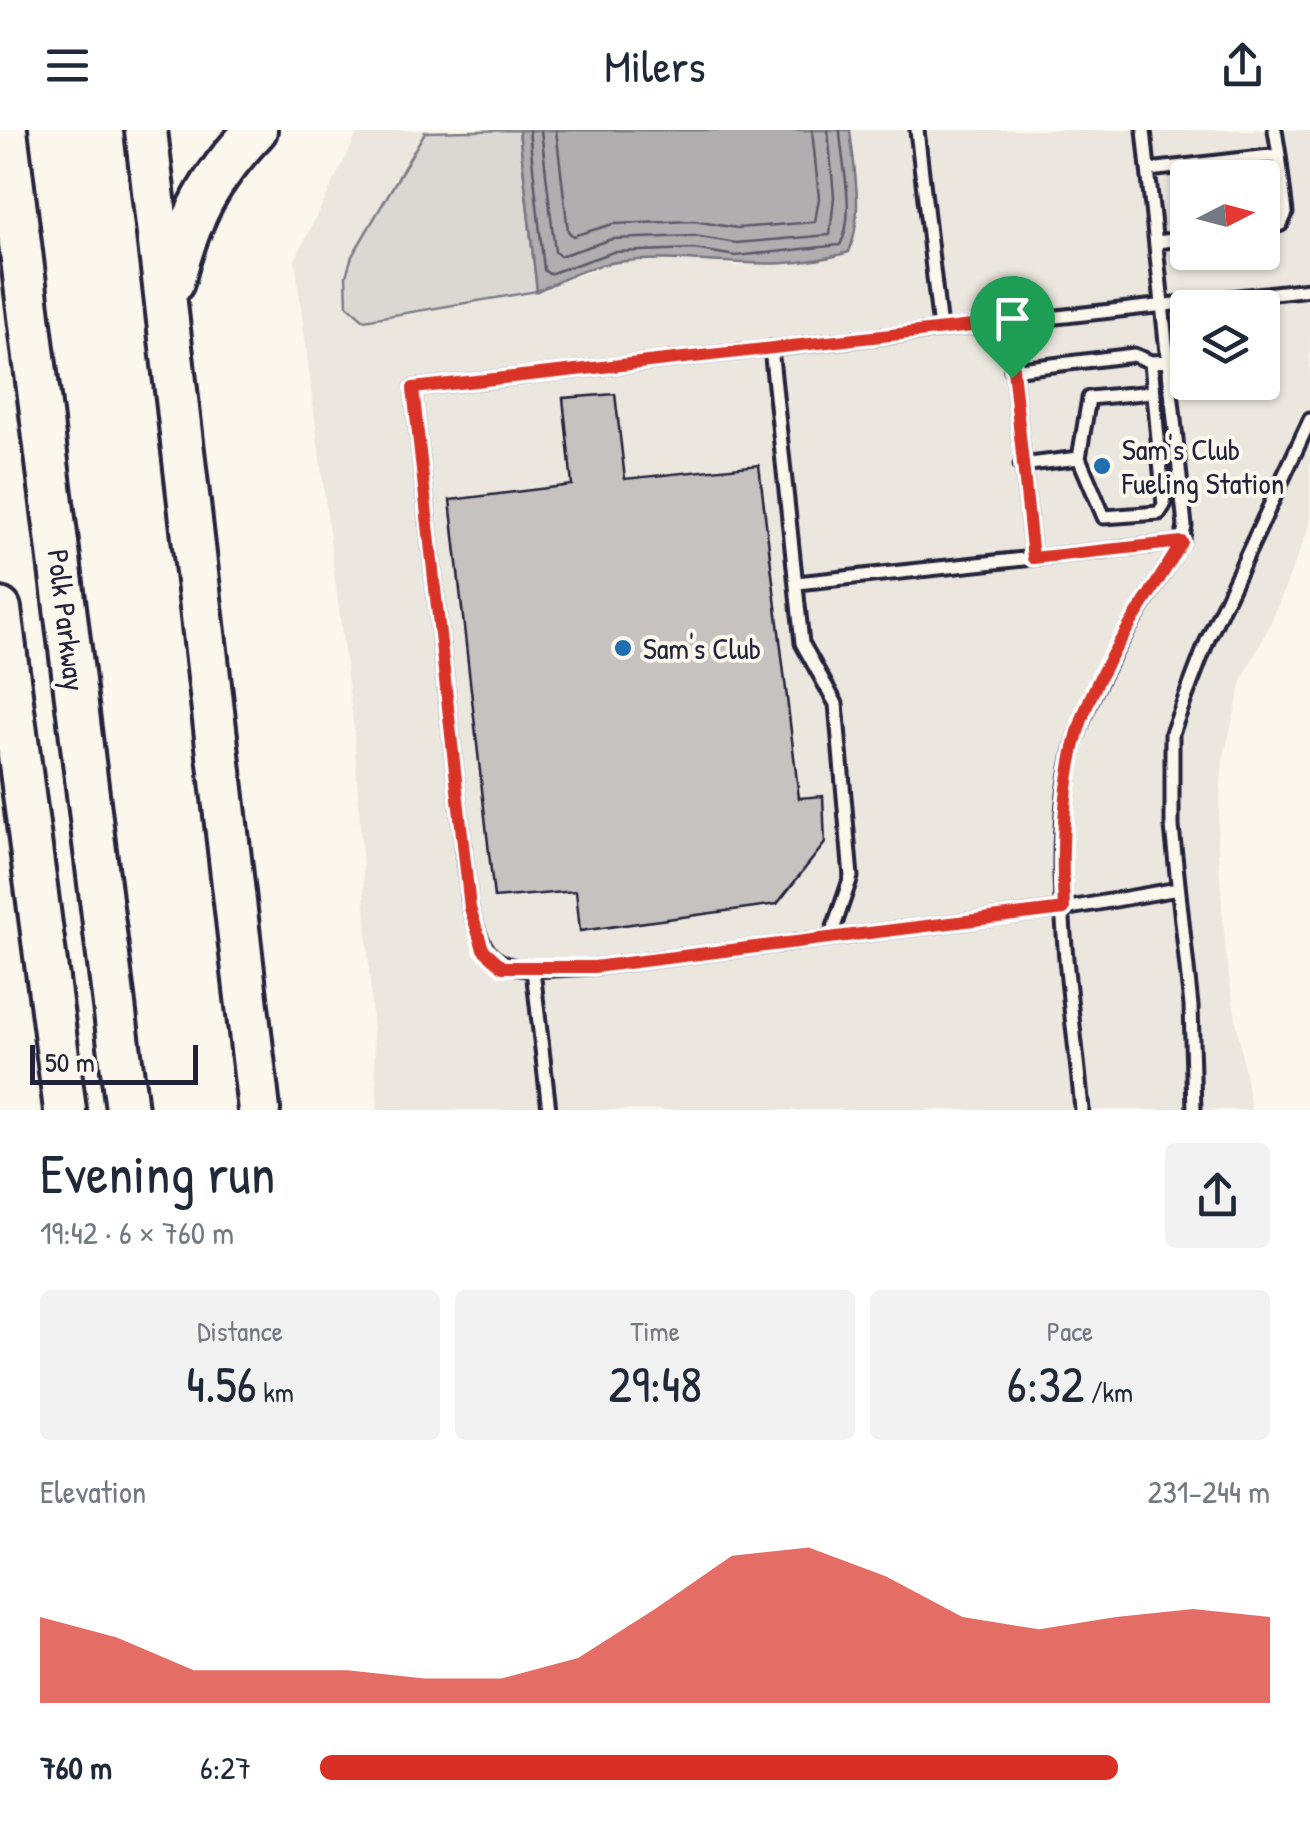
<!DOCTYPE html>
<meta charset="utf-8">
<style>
body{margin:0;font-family:"Patrick Hand",sans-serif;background:#f2f2f3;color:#1f2937;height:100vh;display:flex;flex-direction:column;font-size:38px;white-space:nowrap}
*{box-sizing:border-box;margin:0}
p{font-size:32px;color:#747a83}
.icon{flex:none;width:55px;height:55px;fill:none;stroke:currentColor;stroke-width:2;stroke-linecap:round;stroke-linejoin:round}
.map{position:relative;height:980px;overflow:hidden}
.details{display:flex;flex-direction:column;background:#fff;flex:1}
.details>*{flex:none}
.needle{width:65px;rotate:84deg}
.buttons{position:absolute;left:1170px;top:30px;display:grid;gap:20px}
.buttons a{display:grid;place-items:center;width:110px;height:110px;border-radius:10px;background:#fff;box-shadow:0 2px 8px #0004;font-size:50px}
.scale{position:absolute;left:30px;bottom:25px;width:168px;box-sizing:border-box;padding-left:10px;border:5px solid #22223b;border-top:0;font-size:28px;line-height:35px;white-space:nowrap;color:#22223b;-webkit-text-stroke:8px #fbf7ec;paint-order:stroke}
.pin{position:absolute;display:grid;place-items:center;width:85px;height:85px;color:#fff;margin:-102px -42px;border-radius:50% 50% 50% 0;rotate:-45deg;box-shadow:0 0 10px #0007}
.pin .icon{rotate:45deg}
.round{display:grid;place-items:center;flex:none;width:105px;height:105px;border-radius:10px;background:#f2f2f3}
.overview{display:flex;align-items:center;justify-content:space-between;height:170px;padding:0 40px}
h1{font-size:55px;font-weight:600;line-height:75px}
.stats{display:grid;grid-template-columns:repeat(3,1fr);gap:15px;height:170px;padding:10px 40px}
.stats div{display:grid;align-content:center;border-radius:10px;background:#f2f2f3;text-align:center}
.stats b{font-size:50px;font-weight:600}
.stats small{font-size:28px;font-weight:400}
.stats p{font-size:28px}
.chart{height:280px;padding:20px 40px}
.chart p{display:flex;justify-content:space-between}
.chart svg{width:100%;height:180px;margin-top:10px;fill:#d93025;opacity:.7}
ul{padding:0 40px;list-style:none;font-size:32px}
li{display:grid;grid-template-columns:160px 120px 1fr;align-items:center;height:75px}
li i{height:25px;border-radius:12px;background:#d93025}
header{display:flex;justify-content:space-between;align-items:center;height:130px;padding:0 40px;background:#fff;font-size:45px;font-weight:600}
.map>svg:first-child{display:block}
</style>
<header><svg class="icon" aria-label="menu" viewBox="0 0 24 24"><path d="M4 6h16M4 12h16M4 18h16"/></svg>Milers<svg class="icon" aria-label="share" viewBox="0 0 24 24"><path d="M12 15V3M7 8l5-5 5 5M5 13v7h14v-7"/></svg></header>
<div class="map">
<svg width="1310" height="980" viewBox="0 0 1310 980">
<rect width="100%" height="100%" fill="#fbf7ec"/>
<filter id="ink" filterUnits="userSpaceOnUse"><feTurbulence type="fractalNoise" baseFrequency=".01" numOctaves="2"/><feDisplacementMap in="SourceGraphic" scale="20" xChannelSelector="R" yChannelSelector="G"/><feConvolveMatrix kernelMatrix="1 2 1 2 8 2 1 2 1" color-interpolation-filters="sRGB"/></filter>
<g filter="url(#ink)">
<path fill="#ebe7df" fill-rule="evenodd" d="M359 0H428L352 126 346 146 365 190 537 161 614 132 694 129 735 136 830 128 848 122 857 66 850 0H1310V395L1270 495 1243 548 1223 630 1217 708 1226 828 1251 980H378L354 600 295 130ZM1188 48H1262V122H1188ZM1188 178H1262V252H1188Z"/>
<path fill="#dbd8d3" stroke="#7e7d87" stroke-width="2.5" d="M519 0 537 161 364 190 347 175 346 146 352 126 425 2Z"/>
<path fill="#b1aeb0" stroke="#787681" stroke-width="2.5" d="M519 0H850C854 40 864 84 849 122 772 147 694 122 617 132 590 135 562 150 537 161Z"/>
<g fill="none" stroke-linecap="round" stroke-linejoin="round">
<path stroke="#5b5a6a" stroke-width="2.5" d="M529 0 544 140 549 144 613 122 694 119 736 126 840 115C857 83 841 34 840 0
M541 0 555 122 560 126 612 109 694 106 736 113 830 105 834 67 828 0
M556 0 568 101 573 106 613 94 694 91 737 98 815 92 819 68 812 0"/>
</g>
<path fill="#c6c2c0" stroke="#22223b" stroke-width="2.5" d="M615 264 625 349 759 335 799 668 823 666 825 713 777 774 580 801 576 761 494 768 450 370 572 355 563 268Z"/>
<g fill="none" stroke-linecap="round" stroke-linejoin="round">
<g stroke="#22223b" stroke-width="19">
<path id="lane" d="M917 0 940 199
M1275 0 1279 25
M1149 40 1279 25 1286 83 1281 94 1262 101
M1157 112 1188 108
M1008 192 1033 428 1182 412
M771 218 802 513 836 574 851 747 831 806
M1151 232 1164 375 1159 383 1104 387 1079 328 1089 268 1154 262
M1012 240 1134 225 1151 232 1170 231
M1021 335 1079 328
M797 453 1033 428
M533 840 595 837 1064 779 1178 759
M549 980 533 840C486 835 484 820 470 778L413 258 1310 159
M1082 980C1072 866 1042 709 1079 600 1101 533 1147 472 1182 412L1185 396 1144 0
M1194 980 1191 876 1172 697V603L1207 511 1310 290"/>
</g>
<g stroke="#22223b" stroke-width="48">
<path id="highway" d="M6 0 127 980
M146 0 259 980
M173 152C190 86 209 49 256 0
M0 479 65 980"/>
</g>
<use href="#lane" stroke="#fbf7ec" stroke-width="11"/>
<use href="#highway" stroke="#fbf7ec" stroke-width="40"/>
</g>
</g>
<g fill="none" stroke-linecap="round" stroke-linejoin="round" filter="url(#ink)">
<g stroke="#fff" stroke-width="20">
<path id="route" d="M1008 192 1033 428 1182 412C1147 472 1097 535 1078 602 1062 659 1061 721 1064 779L594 837H503L483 819 470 778 413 258Z"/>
</g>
<use href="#route" stroke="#d93025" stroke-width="12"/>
</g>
<g fill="#1f6fb2" stroke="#fbf7ec" stroke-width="4">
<circle cx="1102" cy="336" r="10"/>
<circle cx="623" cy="518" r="10"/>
</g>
<g text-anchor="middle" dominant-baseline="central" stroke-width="8" stroke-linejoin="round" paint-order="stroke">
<g font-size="30" fill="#22223b" stroke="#fbf7ec" text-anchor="start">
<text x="1122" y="319">Sam's Club<tspan x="1122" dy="34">Fueling Station</tspan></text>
<text x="643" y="518">Sam's Club</text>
</g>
<g font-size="30" fill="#22223b" stroke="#fbf7ec">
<text transform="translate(67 490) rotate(83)">Polk Parkway</text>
</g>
</g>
</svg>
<div class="buttons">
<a><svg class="needle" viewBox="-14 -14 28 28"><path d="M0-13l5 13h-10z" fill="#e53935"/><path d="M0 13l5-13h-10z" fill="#747a83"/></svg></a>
<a><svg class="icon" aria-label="layers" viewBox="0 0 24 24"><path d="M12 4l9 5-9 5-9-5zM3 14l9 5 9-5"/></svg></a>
</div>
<div class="scale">50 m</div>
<div class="pin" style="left:1012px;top:248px;background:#1e9e55"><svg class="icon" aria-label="arrive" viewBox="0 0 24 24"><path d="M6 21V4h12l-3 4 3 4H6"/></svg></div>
</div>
<section class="details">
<div class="overview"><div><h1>Evening run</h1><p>19:42 · 6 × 760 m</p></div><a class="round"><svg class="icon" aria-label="share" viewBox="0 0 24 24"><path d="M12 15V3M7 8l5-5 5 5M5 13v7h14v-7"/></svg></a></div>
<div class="stats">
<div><p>Distance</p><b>4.56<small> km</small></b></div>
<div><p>Time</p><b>29:48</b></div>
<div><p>Pace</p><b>6:32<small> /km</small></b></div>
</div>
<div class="chart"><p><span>Elevation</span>231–244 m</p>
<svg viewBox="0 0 160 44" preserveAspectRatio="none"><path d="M0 44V23L10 28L20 36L30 36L40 36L50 38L60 38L70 33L80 21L90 8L100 6L110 13L120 23L130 26L140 23L150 21L160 23V44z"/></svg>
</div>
<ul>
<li><b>760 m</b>6:27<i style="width:84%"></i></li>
</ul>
</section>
